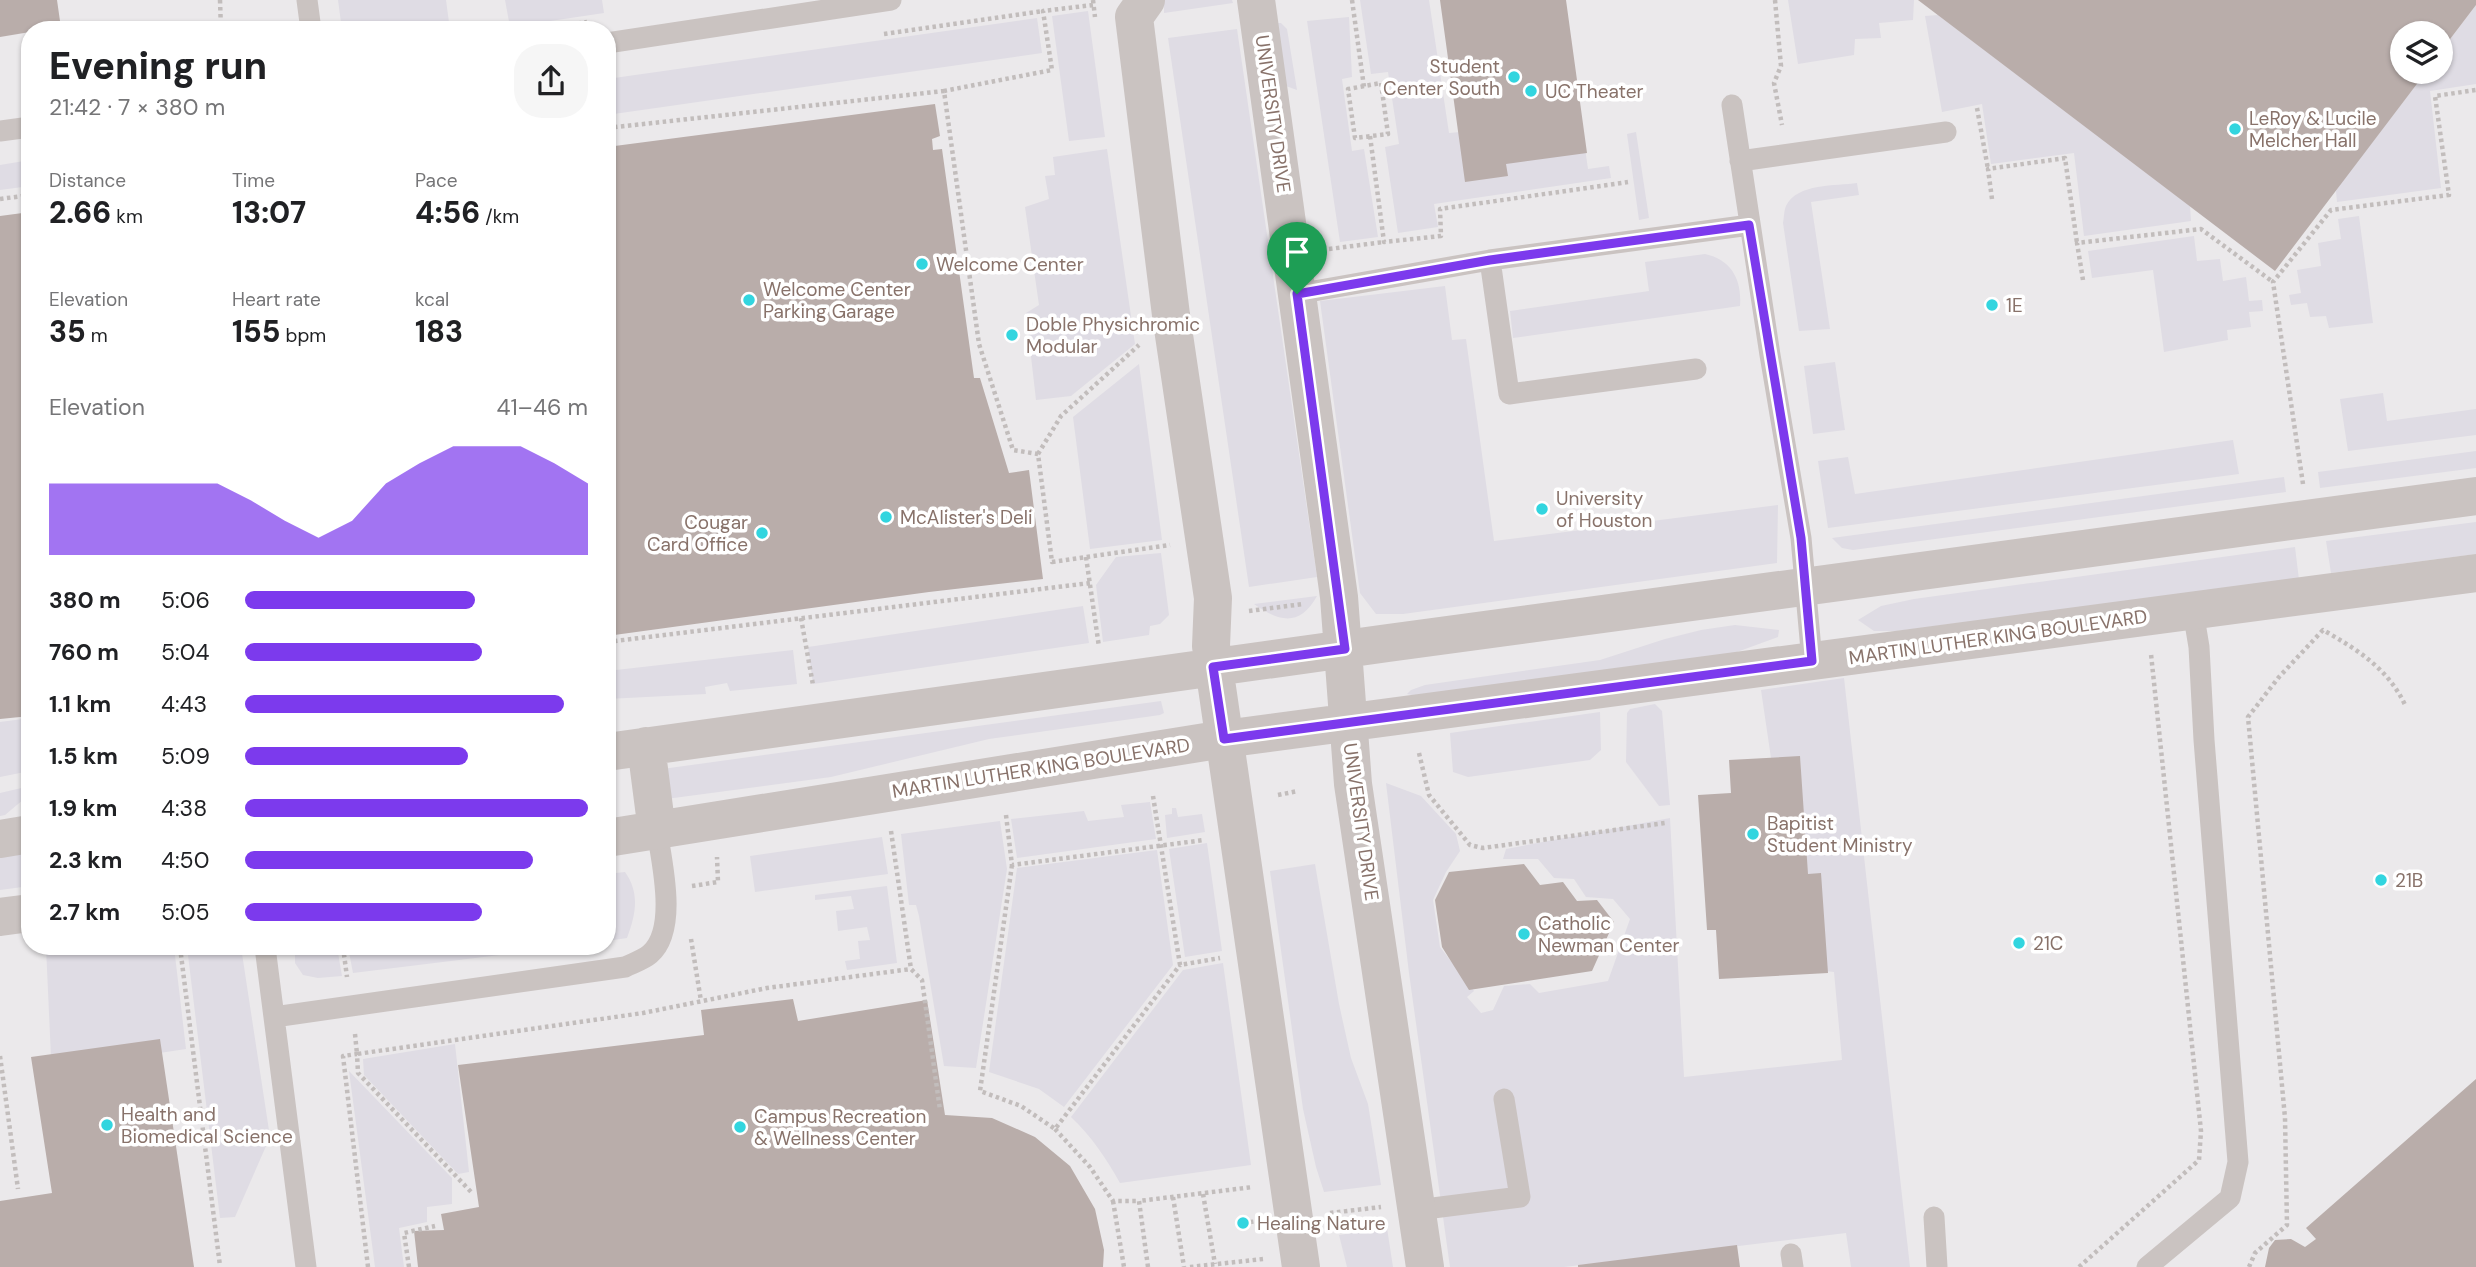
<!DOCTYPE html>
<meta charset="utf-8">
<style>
body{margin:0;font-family:"DM Sans",sans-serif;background:#f6f6f6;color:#202124;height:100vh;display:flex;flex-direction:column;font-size:26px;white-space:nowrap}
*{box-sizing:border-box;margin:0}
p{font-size:23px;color:#757577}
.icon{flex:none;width:38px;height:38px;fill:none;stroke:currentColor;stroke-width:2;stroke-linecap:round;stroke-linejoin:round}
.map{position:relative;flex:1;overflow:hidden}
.side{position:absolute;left:21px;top:21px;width:595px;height:934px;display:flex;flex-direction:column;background:#fff;border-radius:28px;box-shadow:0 2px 5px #0004}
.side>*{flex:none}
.tools{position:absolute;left:2390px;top:21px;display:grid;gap:14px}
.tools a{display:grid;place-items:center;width:63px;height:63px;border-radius:50%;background:#fff;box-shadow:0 2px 5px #0004;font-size:35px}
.pin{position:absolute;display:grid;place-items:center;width:60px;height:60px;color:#fff;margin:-72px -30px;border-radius:50% 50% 50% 0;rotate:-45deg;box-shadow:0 0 7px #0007}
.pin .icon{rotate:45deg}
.round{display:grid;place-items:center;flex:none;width:74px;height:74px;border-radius:28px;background:#f6f6f6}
.summary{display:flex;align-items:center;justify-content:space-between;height:119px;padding:0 28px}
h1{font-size:38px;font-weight:800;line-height:52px}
.metrics{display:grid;grid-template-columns:repeat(3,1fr);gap:10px;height:119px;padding:7px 28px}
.metrics div{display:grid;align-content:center}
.metrics b{font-size:30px;font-weight:800}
.metrics small{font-size:19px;font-weight:400}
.metrics p{font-size:19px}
.chart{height:196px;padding:14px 28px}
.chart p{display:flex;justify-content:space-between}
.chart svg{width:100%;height:126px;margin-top:7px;fill:#7c3aed;opacity:.7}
ul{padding:0 28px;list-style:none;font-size:23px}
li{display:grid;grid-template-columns:112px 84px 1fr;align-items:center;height:52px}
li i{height:18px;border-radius:9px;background:#7c3aed}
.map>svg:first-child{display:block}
</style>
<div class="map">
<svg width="2476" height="1267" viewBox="0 0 2476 1267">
<rect width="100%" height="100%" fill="#f8f8fa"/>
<path fill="#ebe9eb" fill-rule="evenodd" d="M0 0H2476V1267H0ZM30 30H607V947H30ZM2403 33H2441V72H2403Z"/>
<path fill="#dfdce4" d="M338 0H446L450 30H342Z
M505 0H602L604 13 510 27Z
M1164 0H1232L1233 3 1164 13Z
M1360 0H1429L1449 133 1460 132 1501 161 1585 148 1588 169 1609 166 1611 178 1434 204 1438 227 1398 233 1385 147 1399 144 1388 72 1371 74Z
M1788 0H1914L1913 20 1879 23 1881 38 1855 39 1854 55 1798 64Z
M2476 5V84L2430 91 2441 188 2337 202 2336 191 2341 183 2426 72H2441V51Z
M1088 11 1105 137 1069 141 1052 16Z
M1938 15 2190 206 2191 221 2084 236 2074 153 1991 164 1982 104 1942 112 1925 16Z
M1349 17 1352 77 1342 79 1352 151 1364 149 1378 237 1340 242 1307 21Z
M1037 18 1042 53 607 115V79Z
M1273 23H1281L1287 29 1297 90 1286 86Z
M1237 29 1317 577 1249 587 1168 38Z
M1636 132 1649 218 1639 220 1627 134Z
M1107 149 1135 344 1071 396 1036 400 1026 313 1039 305 1025 207 1049 199 1045 176 1055 175 1053 157Z
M30 160V186L0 190V165Z
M1857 183 1859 195 1811 202 1830 329 1799 331 1783 223C1784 218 1784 210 1786 206 1797 183 1836 186 1857 183Z
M2359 216 2373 323 2329 328 2326 316 2310 317 2307 303 2291 305 2289 295 2301 293 2297 270 2321 266 2318 243 2341 239 2338 219Z
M2194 236 2197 261 2220 259 2223 281 2246 277 2249 301 2262 300 2263 311 2249 312 2251 327 2227 330 2228 340 2164 352 2153 270 2092 278 2088 251Z
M1705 254C1732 260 1742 280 1740 306L1513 338 1510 311 1649 291 1645 262Z
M1445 286 1452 340 1466 339 1494 541 1778 505 1777 563 1403 614H1376L1360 593 1320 301Z
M1835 362 1845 430 1813 434 1804 366Z
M1139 364 1162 540 1090 549 1073 417Z
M2383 393 2387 421 2476 409V435L2348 451 2340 399Z
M2233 440 2239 474 1828 528 1818 461 1848 457 1855 494Z
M2476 451V468L2320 488 2318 472Z
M2284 477 2286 492 1853 550 1842 548 1832 538Z
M2476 522V554L2331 573 2326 541Z
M2295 547 2299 580 1897 631H1874L1858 620 1881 606 1914 599Z
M1161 553 1169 615 1160 624 1150 626 1149 635 1103 642 1096 585 1116 557Z
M1317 596C1300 627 1279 622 1254 604Z
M1083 606 1089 643 813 684 808 647Z
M1735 625 1779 630 1778 637 1726 656 1421 697 1407 694 1411 690 1425 685 1600 660 1665 639 1701 630Z
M793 650 797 684 730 691 727 683 705 687 706 694 607 699V671Z
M1844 678 1910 1267H1851L1846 1233 1564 1267H1450L1409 973 1386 783 1421 796 1456 834 1460 851 1446 872 1433 900 1440 947 1474 991 1467 997 1481 1013 1493 1010 1504 986 1530 984 1539 993 1608 981 1630 919 1613 899 1586 897 1574 879 1554 878 1538 859H1503L1506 849 1670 818 1684 1077 1842 1060 1834 972 1825 971 1806 875 1800 758H1771L1761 690Z
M1161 701 1164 713 1160 715 989 739 831 777 666 799 662 769Z
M1655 704 1662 711 1670 805 1659 806 1626 762 1627 713 1630 709Z
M1600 712 1601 750 1590 760 1468 777 1453 772 1450 733Z
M30 718V771L0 777V722Z
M30 786V794L5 815 0 816V793Z
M1150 802 1156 839 1017 858 1011 819 1084 811 1088 821 1124 817 1121 805Z
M1172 808H1176L1178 817 1202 814 1205 832 1167 838 1165 815 1172 814Z
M1000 821 1007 869 976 1068 944 1066 919 916 916 905H909L901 834Z
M882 837 888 874 755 892 750 856Z
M1207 843 1222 951 1185 957 1169 849Z
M1157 850 1173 965 1064 1107 1039 1089 989 1072 1017 868Z
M30 852V886L0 890V856Z
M1315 864 1339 1004 1351 1058 1368 1104 1381 1185 1324 1192 1316 1167 1303 1109 1270 871Z
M625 872C640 893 636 914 627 938L607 941V874Z
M887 886 897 963 847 970 845 961 860 959 858 941 870 940 867 927 838 931 836 911 854 909 851 896 815 900V895Z
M46 947H174L186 1049 153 1054 51 1057Z
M187 947H241L270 1137 235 1217 220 1218Z
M295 947H337L342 976 318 978 303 975 295 963Z
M348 947H566L353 973Z
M1223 963 1251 1165 1120 1183C1106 1158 1092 1137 1071 1117L1183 970Z
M455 1044 469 1172 458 1174 364 1075 363 1059Z
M349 1071 452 1178V1204L427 1207V1222L399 1228 404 1267H375Z
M1387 1228 1393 1267H1347L1339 1235Z"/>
<path fill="#b9adaa" d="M0 0H57L61 28 30 30V32L0 37Z
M1440 0H1566L1587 153 1506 164 1508 176 1465 182Z
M1918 0H2476V5L2441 51V33H2403V72H2426L2275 271Z
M935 104 940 136 932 139 933 150 942 149 974 378H980L1009 473 1029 470 1043 579 929 592 607 636V147Z
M30 212V716L0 719V216Z
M1800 756 1808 874 1821 873 1828 973 1719 979 1716 930H1707L1698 795 1731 793 1729 760Z
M1524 864 1540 885 1563 882 1577 901 1597 900 1614 922 1592 971 1469 990 1442 947 1435 900 1449 872Z
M793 999 798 1021 927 1000 945 1115 992 1118 1035 1137 1070 1166 1095 1209 1104 1250 1103 1267H418L414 1231 444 1230 441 1214 479 1207 458 1065 704 1035 701 1010Z
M160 1039 194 1267H0V1201L52 1193 31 1057Z
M2476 1079V1267H2265L2269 1248 2275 1240 2291 1239 2305 1247 2316 1239 2306 1228Z
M1737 1245 1740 1267H1578V1265Z"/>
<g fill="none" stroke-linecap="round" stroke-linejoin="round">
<path stroke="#c2bdbc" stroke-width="4.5" stroke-dasharray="3.5 3.5" stroke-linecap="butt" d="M220 0 221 30
M1093 0 1095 17
M1352 0 1364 87
M1775 0 1781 66 1774 83 1782 125
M1093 5 1043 11 1052 70 944 91 979 344 1013 450 1038 454 1052 562 1170 545
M536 30 587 22
M884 34 1043 11
M1381 83 1388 134 1355 138 1348 89Z
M1977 108 1988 169
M607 128 944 91
M1370 136 1384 242 1441 236 1440 209 1628 182
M0 199 30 195
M1992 199 1988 169 2065 158 2077 243
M1329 249 1384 242
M2083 280 2077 243 2201 229 2273 282
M1038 454 1061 416 1139 345
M2303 484 2273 282 2331 210 2449 195 2435 96 2476 90
M1086 557 1099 647
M1249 611 1303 604
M801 618 813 685
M607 642 1090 583
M1419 753 1429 795 1470 845 1483 848 1665 823
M1278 795 1298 791
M1153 796 1180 965 1220 958
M1006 815 1012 865 1204 840
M891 831 911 969 922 980 940 1110
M1012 865 980 1091 1021 1106 1055 1129 1180 965
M692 886 718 882 717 857
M691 939 701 1001
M180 947 220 1266
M343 947 347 977
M355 1034 357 1054 643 1013 767 988 911 969
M0 1056 18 1189
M1055 1129 1090 1167 1113 1201H1139
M1203 1194 1215 1264
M1173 1197 1184 1267
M1113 1201 1124 1267
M1330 1213 1381 1207
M1243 1223 1258 1221
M368 1267 343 1056 357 1054 358 1073 473 1194
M409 1267 404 1233 435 1226
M1148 1267 1139 1201 1253 1187
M1190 1267 1263 1259
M2079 1267 2199 1160 2201 1131 2151 654
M2249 1267 2255 1253 2287 1225 2285 1118 2248 717 2279 677 2323 630C2358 650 2389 669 2406 707"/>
<path stroke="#cac3c1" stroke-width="21" d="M307 0 311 30
M607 43 891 0
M1732 105 1770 355 1801 538 1812 661
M0 131 30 127
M1740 161 1946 132
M1490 260 1509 394 1696 369
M1297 294 1490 260 1750 225
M265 947 306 1267
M274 1017 625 967C633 963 643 960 650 954 678 930 662 863 657 831
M1417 1210 1520 1197 1504 1099
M1934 1217 1937 1267
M1791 1254 1793 1267
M2147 1267 2230 1198 2238 1162 2204 740 2199 647 2193 611"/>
<path stroke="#cac3c1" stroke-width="38" d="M1146 0 1134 17 1171 315 1213 598 1211 646 1301 1267
M1256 0 1339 597 1353 784 1425 1267
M646 746 657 831
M607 752 1388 643 2476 496
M607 838 1224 739 2476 573
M0 839 30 834
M0 917 30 913"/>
</g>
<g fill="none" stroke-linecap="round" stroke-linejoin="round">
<g stroke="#fff" stroke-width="14">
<path id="route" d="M1749 225 1801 538 1812 661 1224 739 1213 667 1345 649 1297 294 1490 260Z"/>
</g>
<use href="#route" stroke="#7c3aed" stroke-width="9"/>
</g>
<g fill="#32d5df" stroke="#fff" stroke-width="2.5">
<circle cx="1514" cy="77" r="7"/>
<circle cx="1531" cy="91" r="7"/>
<circle cx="2235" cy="129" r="7"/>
<circle cx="922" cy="264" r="7"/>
<circle cx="749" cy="300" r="7"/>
<circle cx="1992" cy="305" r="7"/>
<circle cx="1012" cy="335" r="7"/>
<circle cx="1542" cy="509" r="7"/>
<circle cx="886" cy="517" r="7"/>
<circle cx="762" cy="533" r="7"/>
<circle cx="1753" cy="834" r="7"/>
<circle cx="2381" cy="880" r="7"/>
<circle cx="1524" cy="934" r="7"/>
<circle cx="2019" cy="943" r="7"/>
<circle cx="107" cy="1125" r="7"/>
<circle cx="740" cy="1127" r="7"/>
<circle cx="1243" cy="1223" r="7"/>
</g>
<g text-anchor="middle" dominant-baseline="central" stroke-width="7" stroke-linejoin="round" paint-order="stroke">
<g font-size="19" fill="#88726a" stroke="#fff" text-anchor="start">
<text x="1500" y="66" text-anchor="end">Student<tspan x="1500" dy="22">Center South</tspan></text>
<text x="1545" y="91">UC Theater</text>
<text x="2249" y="118">LeRoy &amp; Lucile<tspan x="2249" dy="22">Melcher Hall</tspan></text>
<text x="936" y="264">Welcome Center</text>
<text x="763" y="289">Welcome Center<tspan x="763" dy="22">Parking Garage</tspan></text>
<text x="2006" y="305">1E</text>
<text x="1026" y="324">Doble Physichromic<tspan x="1026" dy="22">Modular</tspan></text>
<text x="1556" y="498">University<tspan x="1556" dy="22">of Houston</tspan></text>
<text x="900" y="517">McAlister's Deli</text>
<text x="748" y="522" text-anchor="end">Cougar<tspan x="748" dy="22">Card Office</tspan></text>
<text x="1767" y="823">Bapitist<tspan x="1767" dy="22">Student Ministry</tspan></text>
<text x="2395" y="880">21B</text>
<text x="1538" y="923">Catholic<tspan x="1538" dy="22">Newman Center</tspan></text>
<text x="2033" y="943">21C</text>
<text x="121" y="1114">Health and<tspan x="121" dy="22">Biomedical Science</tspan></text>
<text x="754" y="1116">Campus Recreation<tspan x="754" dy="22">&amp; Wellness Center</tspan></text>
<text x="1257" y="1223">Healing Nature</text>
</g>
<g font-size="19" fill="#88726a" stroke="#fff">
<text transform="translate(1273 114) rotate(82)">UNIVERSITY DRIVE</text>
<text transform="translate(1998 637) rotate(-8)">MARTIN LUTHER KING BOULEVARD</text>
<text transform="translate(1041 768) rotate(-9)">MARTIN LUTHER KING BOULEVARD</text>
<text transform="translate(1361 822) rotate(82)">UNIVERSITY DRIVE</text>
</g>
</g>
</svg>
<div class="tools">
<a><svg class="icon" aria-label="layers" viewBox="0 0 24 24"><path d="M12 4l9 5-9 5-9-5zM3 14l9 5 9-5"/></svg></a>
</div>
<div class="pin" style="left:1297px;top:294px;background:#1e9e55"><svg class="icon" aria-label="arrive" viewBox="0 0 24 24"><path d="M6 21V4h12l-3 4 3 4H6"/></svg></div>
<section class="side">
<div class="summary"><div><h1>Evening run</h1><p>21:42 · 7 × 380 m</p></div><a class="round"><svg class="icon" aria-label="share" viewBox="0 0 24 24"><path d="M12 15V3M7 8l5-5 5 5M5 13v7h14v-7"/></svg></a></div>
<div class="metrics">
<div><p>Distance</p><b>2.66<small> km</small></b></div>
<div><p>Time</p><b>13:07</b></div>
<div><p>Pace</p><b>4:56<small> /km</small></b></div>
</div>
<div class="metrics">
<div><p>Elevation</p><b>35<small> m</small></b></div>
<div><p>Heart rate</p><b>155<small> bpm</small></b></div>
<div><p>kcal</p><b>183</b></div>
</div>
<div class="chart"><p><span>Elevation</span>41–46 m</p>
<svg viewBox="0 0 160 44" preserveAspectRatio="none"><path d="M0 44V19L10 19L20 19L30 19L40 19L50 19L60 25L70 32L80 38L90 32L100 19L110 12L120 6L130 6L140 6L150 12L160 19V44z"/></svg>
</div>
<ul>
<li><b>380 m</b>5:06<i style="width:67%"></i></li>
<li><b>760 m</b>5:04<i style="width:69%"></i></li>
<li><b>1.1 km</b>4:43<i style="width:93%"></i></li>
<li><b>1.5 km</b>5:09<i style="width:65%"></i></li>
<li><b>1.9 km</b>4:38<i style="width:100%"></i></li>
<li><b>2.3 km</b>4:50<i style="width:84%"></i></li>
<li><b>2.7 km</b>5:05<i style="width:69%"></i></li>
</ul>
</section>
</div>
